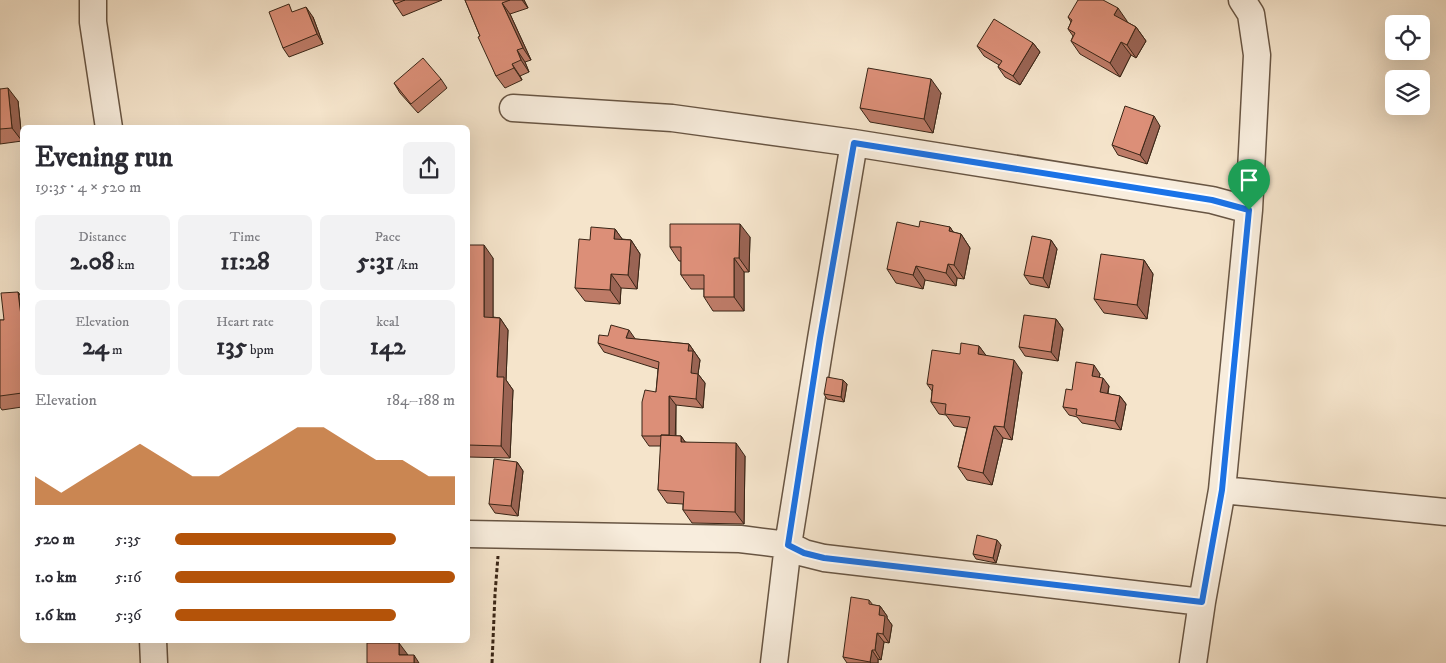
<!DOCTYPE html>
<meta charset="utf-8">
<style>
body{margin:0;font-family:"IM FELL DW Pica",serif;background:#f2f2f3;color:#2b2b33;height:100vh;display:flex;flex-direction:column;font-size:19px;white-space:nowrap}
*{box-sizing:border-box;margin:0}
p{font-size:16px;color:#7c7c81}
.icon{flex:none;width:28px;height:28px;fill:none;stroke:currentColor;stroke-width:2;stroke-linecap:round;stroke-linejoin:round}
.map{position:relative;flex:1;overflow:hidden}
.drawer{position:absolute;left:20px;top:125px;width:450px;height:518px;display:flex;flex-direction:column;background:#fff;border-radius:8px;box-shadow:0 5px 20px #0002}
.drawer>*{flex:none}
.buttons{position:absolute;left:1385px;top:15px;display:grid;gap:10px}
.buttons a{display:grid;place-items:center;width:45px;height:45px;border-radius:8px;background:#fff;box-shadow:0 5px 20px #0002;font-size:25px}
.pin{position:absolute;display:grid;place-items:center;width:42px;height:42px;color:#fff;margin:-51px -21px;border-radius:50% 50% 50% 0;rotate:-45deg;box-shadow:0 0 5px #0007}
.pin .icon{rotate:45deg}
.round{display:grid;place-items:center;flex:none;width:52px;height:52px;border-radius:8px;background:#f2f2f3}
.summary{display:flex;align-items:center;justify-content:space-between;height:85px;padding:0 15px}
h1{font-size:28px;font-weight:700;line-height:38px}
.stats{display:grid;grid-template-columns:repeat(3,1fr);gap:8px;height:85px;padding:5px 15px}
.stats div{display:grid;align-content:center;border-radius:8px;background:#f2f2f3;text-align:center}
.stats b{font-size:25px;font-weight:700}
.stats small{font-size:14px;font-weight:400}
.stats p{font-size:14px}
.chart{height:140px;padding:10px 15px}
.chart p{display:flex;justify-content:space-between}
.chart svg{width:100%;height:90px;margin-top:5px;fill:#b45309;opacity:.7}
ul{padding:0 15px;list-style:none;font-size:16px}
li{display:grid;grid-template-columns:80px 60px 1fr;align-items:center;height:38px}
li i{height:12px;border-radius:6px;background:#b45309}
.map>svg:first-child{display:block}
</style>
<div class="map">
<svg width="1446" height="663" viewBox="0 0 1446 663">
<rect width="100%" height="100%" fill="#f5e4cb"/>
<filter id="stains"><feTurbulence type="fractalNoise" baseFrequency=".004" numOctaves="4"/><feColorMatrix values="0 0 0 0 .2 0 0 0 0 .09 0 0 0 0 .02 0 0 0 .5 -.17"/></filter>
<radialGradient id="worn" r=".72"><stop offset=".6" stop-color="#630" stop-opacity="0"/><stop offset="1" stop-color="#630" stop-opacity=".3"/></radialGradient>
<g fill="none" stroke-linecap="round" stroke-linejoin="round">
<g stroke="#685543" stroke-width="29">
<path id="minor" d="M93 0V22L109 128
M513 108 672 118 854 143 1212 200 1249 210
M1222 490 1446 512
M468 534 740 539 788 545 804 553 824 558 1202 602
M153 640 154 663
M774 663 788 545 821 339 854 143
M1193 663 1202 602 1222 490 1249 210 1257 55 1251 14 1242 0"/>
</g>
<path stroke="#392516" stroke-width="3" stroke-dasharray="4 2.5" stroke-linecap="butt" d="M492 663 495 594 498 556"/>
<use href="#minor" stroke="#f8eddd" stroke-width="26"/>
</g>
<path fill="#bd7b67" stroke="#392516" d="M393 0H442L403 16 395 4Z
M465 0H524L528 8 510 14 531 60 525 62 529 72 520 76 522 80 505 88 496 76 480 36Z
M294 12 313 17 323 44 289 57 283 48Z
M1068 17 1127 21V22L1136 27 1146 41 1136 58 1131 55 1120 77 1080 54 1071 41 1073 36 1068 29 1071 22Z
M1033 43 1040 52 1020 85 1005 77 998 67 999 65 984 56 977 46Z
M441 79 447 88 418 113 400 93 394 83Z
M0 89 18 101 22 141 0 144Z
M941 93 933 133 870 122 860 108Z
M1160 126 1147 164 1118 155 1112 145Z
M919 227H950L953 232 961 234 970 248 964 279 957 278 956 286 925 280 923 289 896 283 887 269Z
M615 229 622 239 631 240 640 254 637 289 621 288 620 304 585 301 575 288 590 240Z
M750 237 749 272H744V311H713L704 297V289H691L681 275V261H679L670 247Z
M1051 240 1057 249 1049 288 1030 284 1024 275Z
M468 245 493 258V317L500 318 508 330 506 380 513 390 510 458 468 457Z
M1144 260 1153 274 1147 319 1104 313 1094 299Z
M18 292 22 298V407L2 410 0 407V320H4Z
M1056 319 1063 329 1058 361 1025 356 1019 347Z
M635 339 689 344 700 360 698 374 705 383 703 408 676 405V436H681L685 442 745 456 744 524 692 523 683 510V504L667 503 658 490 661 446H649L642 436 656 392 658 369 604 352 598 343Z
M979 346 986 356 1022 372 1012 440 1003 438 992 485 967 480 958 467 967 428 954 426 946 415 939 414 931 402 932 391 927 384 960 354Z
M1100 374 1099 377 1109 386 1108 394 1120 396 1126 404 1121 430 1082 423 1077 417 1069 415 1063 407 1072 390Z
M843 380 847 384 844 402 827 399 824 394Z
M517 462 523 471 518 516 495 513 489 504Z
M1001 545 996 563 976 559 973 554Z
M869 600 873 605 880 606 887 616V618L892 625 889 643 884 642 881 660 878 659V663H847L843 657Z"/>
<path fill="#9a6454" stroke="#392516" d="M522 0H524L528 8Z
M502 3 510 14 531 60 523 48Z
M306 7 313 17 323 44 317 34Z
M1118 8 1127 21 1123 29 1114 15Z
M1136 27 1146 41 1136 58 1127 45Z
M1121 42 1131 55 1120 77 1110 63Z
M1033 43 1040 52 1020 85 1013 76Z
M517 50 525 62 529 72 521 60Z
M512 64 520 76 522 80 514 68Z
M931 79 941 93 933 133 924 119Z
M8 88 18 101 22 141 12 128Z
M1154 116 1160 126 1147 164 1140 155Z
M740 224 750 237 749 272 739 258Z
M950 227 959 241 961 234 970 248 964 279 954 265 949 231Z
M615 229 625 243 614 239Z
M631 240 640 254 637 289 628 275Z
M1051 240 1057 249 1049 288 1043 278Z
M484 245 493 258V329L484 317Z
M734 258 744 272V311L734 297Z
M1144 260 1153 274 1147 319 1137 305Z
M948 264 957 278 956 286 946 273Z
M916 266 925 280 923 289 913 275Z
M611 274 621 288 620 304 610 290Z
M18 292 22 298V324Z
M500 318 508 330 506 380 513 390 510 458 501 446 497 377Z
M1056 319 1063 329 1058 361 1051 352Z
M629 330 636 340 626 338Z
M689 344 700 360 698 374 705 383 703 408 696 399 691 373 688 351Z
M979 346 988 358 978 354Z
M1014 360 1022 372 1012 440 1004 427Z
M1094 365 1100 374 1098 384 1092 376Z
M1103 378 1109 386 1106 401 1100 392Z
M843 380 847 384 844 402 841 397Z
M669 396 676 405 675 446 669 436Z
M1120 396 1126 404 1121 430 1115 421Z
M994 426 1003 438 992 485 983 473Z
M681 436 690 449 681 442Z
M736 443 745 456 744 524 735 512Z
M517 462 523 471 518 516 511 506Z
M997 540 1001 545 996 563 993 558Z
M880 606 887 616V618L892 625 889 643 883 634 879 615Z
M877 633 884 642 881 660 875 650Z
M399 643 408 655H399Z
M872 650 878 659V663H871L870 662Z
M414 655 419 663H414Z"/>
<path fill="#dc8f78" stroke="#392516" d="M393 0H405L395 4Z
M465 0H510L502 3 523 48 517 50 521 60 512 64 514 68 496 76 478 37 480 36Z
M1078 0H1103L1118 8 1114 15 1136 27 1127 45 1121 42 1110 63 1071 41 1075 33 1068 29 1072 20 1068 17Z
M289 4 292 12 306 7 317 34 283 48 269 12Z
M994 19 1033 43 1013 76 998 67 1002 61 977 46Z
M423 58 441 79 411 104 394 83Z
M868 68 931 79 924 119 860 108Z
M8 88 12 128 0 129V89Z
M1125 106 1154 116 1140 155 1112 145Z
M920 221 950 227 949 231 961 234 954 265 948 264 946 273 916 266 913 275 887 269 897 222 919 227Z
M670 224H740L739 258H734V297H704V275H681V247H670Z
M591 227 615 229 614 239 631 240 628 275 611 274 610 290 575 288 579 239 590 240Z
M1032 236 1051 240 1043 278 1024 275Z
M468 245H484V317L500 318 497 377H504L501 446 468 445Z
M1101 254 1144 260 1137 305 1094 299Z
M18 292 22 324V393L0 396V320H4L1 293Z
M1024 315 1056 319 1051 352 1019 347Z
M611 325 629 330 626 338 689 344 688 351H693L691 373 698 374 696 399 669 396V435H661V436H642V402L645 390 656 392 659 362 598 343 599 335 608 336Z
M961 343 979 346 978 354 1014 360 1004 427 994 426 983 473 958 467 970 417 945 414 946 404 931 402 933 385 927 384 932 350 960 354Z
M1076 362 1094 365 1092 376 1103 378 1100 392 1120 396 1115 421 1076 415 1077 409 1063 407 1066 389 1072 390Z
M827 377 843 380 841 397 824 394Z
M661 435 681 436V442L736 443 735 512 683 510 684 492 658 490Z
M494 459 517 462 511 506 489 504Z
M977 535 997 540 993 558 973 554Z
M851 597 869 600V604L880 606 879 615 885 616 883 634 877 633 875 650H872L870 662 843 657Z
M367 643H399V655H414V663H367Z"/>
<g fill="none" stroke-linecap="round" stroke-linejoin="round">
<g stroke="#fff" stroke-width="10">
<path id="route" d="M854 143 1212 200 1249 210 1222 490 1202 602 824 558 804 553 788 545 820 338Z"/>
</g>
<use href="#route" stroke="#1a73e8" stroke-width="6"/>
</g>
<rect width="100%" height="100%" filter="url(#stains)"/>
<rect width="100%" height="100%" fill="url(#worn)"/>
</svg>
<div class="buttons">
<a><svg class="icon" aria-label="locate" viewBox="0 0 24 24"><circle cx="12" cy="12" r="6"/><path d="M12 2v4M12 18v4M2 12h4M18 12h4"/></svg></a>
<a><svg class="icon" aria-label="layers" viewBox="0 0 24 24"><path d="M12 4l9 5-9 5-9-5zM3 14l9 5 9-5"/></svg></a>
</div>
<div class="pin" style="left:1249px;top:210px;background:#1e9e55"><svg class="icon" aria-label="arrive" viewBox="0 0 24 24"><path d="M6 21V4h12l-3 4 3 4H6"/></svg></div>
<section class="drawer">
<div class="summary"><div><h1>Evening run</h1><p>19:35 · 4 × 520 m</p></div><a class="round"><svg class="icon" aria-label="share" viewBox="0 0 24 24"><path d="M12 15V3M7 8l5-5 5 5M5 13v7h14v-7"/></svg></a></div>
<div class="stats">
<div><p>Distance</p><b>2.08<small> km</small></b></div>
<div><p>Time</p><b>11:28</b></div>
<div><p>Pace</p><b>5:31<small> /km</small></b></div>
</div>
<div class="stats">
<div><p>Elevation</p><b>24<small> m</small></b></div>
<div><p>Heart rate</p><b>135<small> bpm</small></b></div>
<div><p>kcal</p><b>142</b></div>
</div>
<div class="chart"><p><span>Elevation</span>184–188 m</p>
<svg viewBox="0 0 160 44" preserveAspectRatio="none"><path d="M0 44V30L10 38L20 30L30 22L40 14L50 22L60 30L70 30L80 22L90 14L100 6L110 6L120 14L130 22L140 22L150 30L160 30V44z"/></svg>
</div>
<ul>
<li><b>520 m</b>5:35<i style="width:79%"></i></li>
<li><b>1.0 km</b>5:16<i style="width:100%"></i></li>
<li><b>1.6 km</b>5:36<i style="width:79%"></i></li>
</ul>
</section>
</div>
